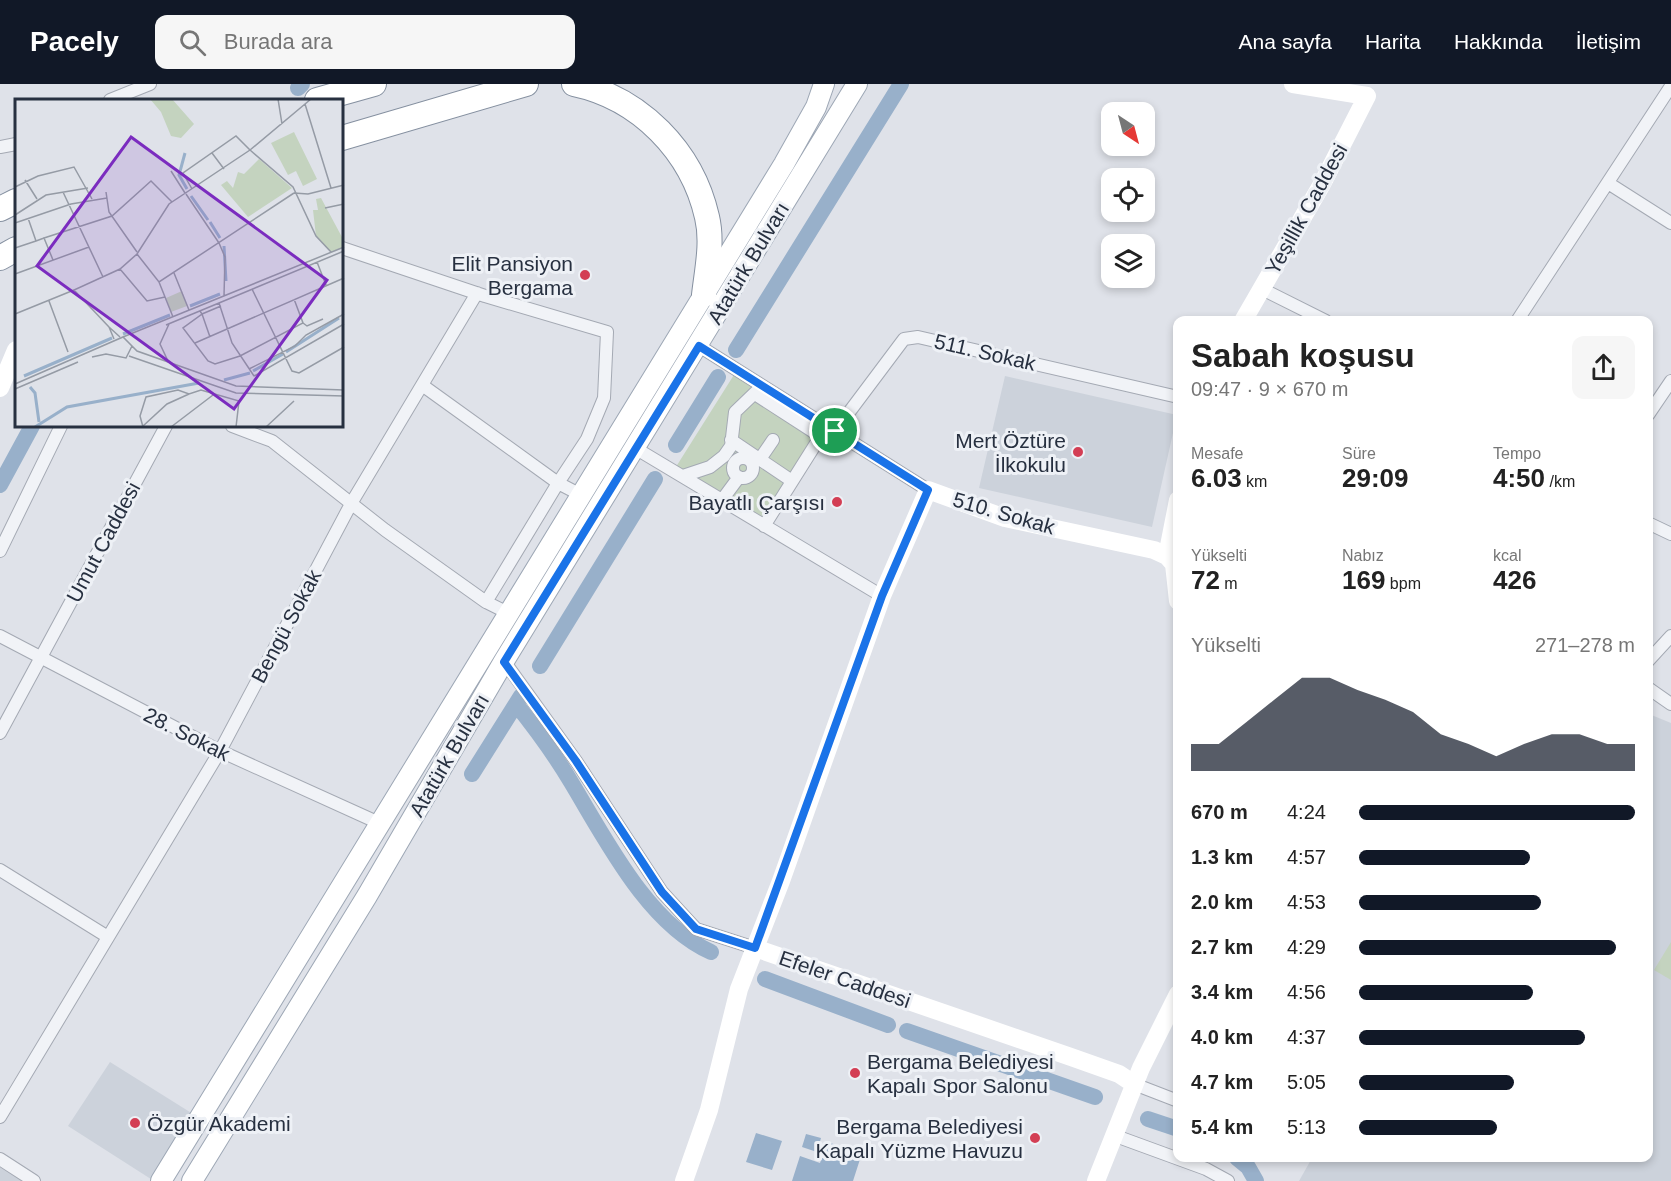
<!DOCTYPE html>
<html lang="tr">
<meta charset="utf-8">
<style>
body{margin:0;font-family:Arial,sans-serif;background:#f6f6f6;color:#222;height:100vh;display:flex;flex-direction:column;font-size:22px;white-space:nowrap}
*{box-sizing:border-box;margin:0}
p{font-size:20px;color:#767676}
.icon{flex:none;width:33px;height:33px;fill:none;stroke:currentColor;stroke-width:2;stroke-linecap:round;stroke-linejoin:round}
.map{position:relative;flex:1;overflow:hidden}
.side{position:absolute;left:1173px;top:232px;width:480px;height:846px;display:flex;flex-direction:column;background:#fff;border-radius:12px;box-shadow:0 3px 9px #0003}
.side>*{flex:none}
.needle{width:39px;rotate:144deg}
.buttons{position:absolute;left:1101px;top:18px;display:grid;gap:12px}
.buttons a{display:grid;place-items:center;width:54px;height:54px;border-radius:12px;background:#fff;box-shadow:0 3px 9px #0003;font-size:30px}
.pin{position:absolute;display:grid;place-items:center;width:51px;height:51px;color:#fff;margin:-26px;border:3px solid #fff;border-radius:50%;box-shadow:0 2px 6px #0007}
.round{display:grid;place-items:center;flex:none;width:63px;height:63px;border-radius:12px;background:#f6f6f6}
.head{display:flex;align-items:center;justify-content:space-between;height:102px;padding:0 18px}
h1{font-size:33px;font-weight:700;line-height:45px}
.metrics{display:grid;grid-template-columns:repeat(3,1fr);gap:9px;height:102px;padding:6px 18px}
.metrics div{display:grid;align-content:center}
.metrics b{font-size:26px;font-weight:700}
.metrics small{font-size:16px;font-weight:400}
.metrics p{font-size:16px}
.chart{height:168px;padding:12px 18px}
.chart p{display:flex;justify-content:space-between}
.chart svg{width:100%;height:108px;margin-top:6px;fill:#111827;opacity:.7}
ul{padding:0 18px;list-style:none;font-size:20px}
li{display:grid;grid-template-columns:96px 72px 1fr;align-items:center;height:45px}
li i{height:15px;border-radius:8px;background:#111827}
header{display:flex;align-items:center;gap:36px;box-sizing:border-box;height:84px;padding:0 30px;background:#111827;color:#fff}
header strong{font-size:28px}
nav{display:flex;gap:33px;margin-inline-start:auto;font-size:21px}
.search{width:420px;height:54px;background:#f6f6f6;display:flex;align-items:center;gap:15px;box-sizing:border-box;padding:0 21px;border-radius:12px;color:#767676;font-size:22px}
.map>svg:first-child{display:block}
</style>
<header>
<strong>Pacely</strong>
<div class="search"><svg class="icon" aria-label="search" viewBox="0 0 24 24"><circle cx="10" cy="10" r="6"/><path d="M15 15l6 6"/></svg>Burada ara</div>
<nav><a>Ana sayfa</a><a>Harita</a><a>Hakkında</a><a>İletişim</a></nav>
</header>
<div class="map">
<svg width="1671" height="1097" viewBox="0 0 1671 1097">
<rect width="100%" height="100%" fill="#dfe2e9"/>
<path fill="#ccd2db" d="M1005 292 1177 331 1152 443 979 404Z
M1649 630 1671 639V1097H1299L1312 1074H1648Z
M110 978 201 1035 154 1097 68 1042Z
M0 1075 34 1097H0Z"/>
<path fill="#c4d3bf" d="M737 286 827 342 764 442 674 386Z
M1671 858V896L1654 886Z"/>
<path fill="#98b0ca" d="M756 1049 782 1057 772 1086 746 1078Z
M806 1050 821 1054 817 1068 802 1063Z
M827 1058 862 1069 853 1097H792L800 1072 820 1079Z"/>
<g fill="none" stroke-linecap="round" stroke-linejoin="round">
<path stroke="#98b0ca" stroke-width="16" d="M298 4 302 0
M736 266 901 0
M676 361 718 293
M0 401 32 342
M540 582 655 395
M516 620C536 645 555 671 571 698 606 756 648 840 711 868
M472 690 521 612
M765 895 888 941
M907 947 1095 1013
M1148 1035 1178 1045
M1237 1074 1248 1083 1256 1097"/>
<g stroke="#a4a9b3" stroke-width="14">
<path id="street" d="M110 16 150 0
M0 63 16 60
M1608 99 1671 139
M342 164 485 212 607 248 604 314 587 355 558 399 581 411
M1262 205 1326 237
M1517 237 1671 2
M699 262 928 406
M422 301 558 399 486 518
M755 310 820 352
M1648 331 1671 297
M232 342 272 357 385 446 486 518 508 529
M835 347 904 255 918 253 1178 313
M731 356 792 397
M635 364 882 512
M733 384a10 10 0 1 1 20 0a10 10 0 1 1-20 0Z
M760 375 773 356
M683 392 710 383 724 372 731 362 735 328 762 302
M722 416 739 393
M1648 439 1671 450
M764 442 827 342
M0 467 61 342
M0 552 220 667 379 739
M504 577 576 677 662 808 696 845 755 864
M1648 577 1671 552
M1648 604 1671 620
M0 649 166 342
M0 786 108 853
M1134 1000 1178 1017
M0 1033 220 667 352 418 477 209
M1113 1051 1206 1085 1228 1097
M0 1075 34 1097"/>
</g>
<g stroke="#9da7b5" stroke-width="22">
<path id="primary" d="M161 1097 784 80 816 23 824 0
M192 1097 367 812 504 577 857 0"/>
</g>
<g stroke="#8590a0" stroke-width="26">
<path id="highway" d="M574 0C640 14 692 67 707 133 713 158 707 185 704 211
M317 16 374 0
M342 54 526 0
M0 125 16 117
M0 174 16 165"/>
</g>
<use href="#street" stroke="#f1f3f7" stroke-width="12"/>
<path stroke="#fff" stroke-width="18" d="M1243 237 1322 100 1367 12 1293 0
M0 304 16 266
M1178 416 1167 472 1174 480 1178 517
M755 864 1071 973 1119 990 1134 1000
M684 1097 709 1026 739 905 781 797 882 512 928 406 1005 434 1154 466 1167 472
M1096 1097 1141 984 1178 910"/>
<use href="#primary" stroke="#fff" stroke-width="20"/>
<use href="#highway" stroke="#fff" stroke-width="24"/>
</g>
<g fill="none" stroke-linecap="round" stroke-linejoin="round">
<g stroke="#fff" stroke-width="12">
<path id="route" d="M699 262 928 406 882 512 755 864 696 845 662 808 576 677 504 578Z"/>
</g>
<use href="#route" stroke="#1a73e8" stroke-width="8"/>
</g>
<g fill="#d33e54" stroke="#eef1f6" stroke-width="2">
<circle cx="585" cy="191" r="6"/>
<circle cx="1078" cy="368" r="6"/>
<circle cx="837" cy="418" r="6"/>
<circle cx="855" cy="989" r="6"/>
<circle cx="135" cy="1039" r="6"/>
<circle cx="1035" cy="1054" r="6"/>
</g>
<g text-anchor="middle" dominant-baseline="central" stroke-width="6" stroke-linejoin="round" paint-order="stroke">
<g font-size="21" fill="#273040" stroke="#eef1f6">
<text transform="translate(1306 125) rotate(-61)">Yeşillik Caddesi</text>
<text transform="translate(748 179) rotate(-59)">Atatürk Bulvarı</text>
<text transform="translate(985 268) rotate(13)">511. Sokak</text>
<text transform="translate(1004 429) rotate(16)">510. Sokak</text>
<text transform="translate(103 458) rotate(-62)">Umut Caddesi</text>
<text transform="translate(286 542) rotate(-62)">Bengü Sokak</text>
<text transform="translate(187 650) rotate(27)">28. Sokak</text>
<text transform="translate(449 671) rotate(-60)">Atatürk Bulvarı</text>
<text transform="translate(845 895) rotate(19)">Efeler Caddesi</text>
</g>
<g font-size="21" fill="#273040" stroke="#eef1f6" text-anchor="end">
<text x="573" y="179">Elit Pansiyon<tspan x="573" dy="24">Bergama</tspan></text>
<text x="1066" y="356">Mert Öztüre<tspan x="1066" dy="24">İlkokulu</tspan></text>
<text x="825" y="418">Bayatlı Çarşısı</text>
<text x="867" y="977" text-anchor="start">Bergama Belediyesi<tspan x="867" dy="24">Kapalı Spor Salonu</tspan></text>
<text x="147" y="1039" text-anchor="start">Özgür Akademi</text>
<text x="1023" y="1042">Bergama Belediyesi<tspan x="1023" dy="24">Kapalı Yüzme Havuzu</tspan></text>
</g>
</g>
<g transform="translate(15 15)">
<rect width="328" height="328" fill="#dfe2e9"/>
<path d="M135 0H157L179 25 166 39 156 37 146 13ZM279 33 302 80 288 87 281 72 273 76 256 44ZM244 60 277 89 233 118 206 86 212 82 218 89 223 73 229 75ZM306 99 328 140V148L316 153 301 137 298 111H303L301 100ZM167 192 172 207 156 213 151 199Z" fill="#c4d3bf"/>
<path fill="none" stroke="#98b0ca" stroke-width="3" d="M170 54 164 76 172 90M176 97 193 121M195 123 205 139M209 147 211 182M175 207 205 195M108 235 155 216M271 253 324 219M238 272 268 255M9 277 97 239M209 281 235 274M15 288 20 294 24 323M20 328 52 308 184 284"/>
<path fill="none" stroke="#959ba5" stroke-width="1.5" d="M263 0 267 25M290 5 316 89M235 51 278 88 301 137 316 153M197 54 209 70M156 72 170 94M10 81 22 100M0 88 23 77 59 68 77 100M177 90 168 74 221 37 235 51M48 93 88 178M91 93 94 113 122 153M279 94 293 95 329 86M171 95 204 144M310 109 329 105M0 116 31 96 73 89M13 119 21 142 29 139M0 124 56 105 92 99M204 144 210 158 209 197M0 149 21 142M122 155 144 183 279 94M38 161 29 139 97 117 136 82 157 103M302 163 311 186M105 170 132 202 150 198M159 174 174 211M0 175 74 148M144 183 158 218M237 190 277 272 284 274 329 248M34 202 53 253M204 204 217 244 239 277M185 212 187 215 168 229 193 262 200 265 225 257 288 224 279 200M0 215 59 191M288 224 292 227 308 220M151 226 329 152M94 228 59 191 105 170 122 155 154 105 235 51 296 0M108 238 329 148M195 238 187 215 206 207M99 240 94 228 105 238M180 244 329 179M114 257 221 294 329 297M77 258 91 255 111 259 117 247M153 262 145 245 154 225M234 270 280 247 291 236 329 215M239 277 329 225M0 285 108 238 122 252 221 287 329 291M0 290 63 263M128 327 152 305 174 295M128 328 125 317 131 298 163 291 174 295 186 291 224 302 221 328M156 328 198 296M251 328 279 302"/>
<path fill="#7b2cbf" fill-opacity="0.15" stroke="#7b2cbf" stroke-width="3" d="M116 38 312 181 219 310 22 167Z"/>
<rect width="328" height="328" fill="none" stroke="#273040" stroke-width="3"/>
</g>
</svg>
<div class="buttons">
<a><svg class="needle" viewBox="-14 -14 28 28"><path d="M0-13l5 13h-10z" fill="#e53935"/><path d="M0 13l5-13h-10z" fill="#767676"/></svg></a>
<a><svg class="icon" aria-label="locate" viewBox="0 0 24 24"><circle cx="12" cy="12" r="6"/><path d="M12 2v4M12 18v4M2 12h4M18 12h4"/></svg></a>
<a><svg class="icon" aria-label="layers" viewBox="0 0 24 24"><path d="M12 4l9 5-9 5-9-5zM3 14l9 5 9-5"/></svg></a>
</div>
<div class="pin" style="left:835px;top:347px;background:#1e9e55"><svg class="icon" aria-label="arrive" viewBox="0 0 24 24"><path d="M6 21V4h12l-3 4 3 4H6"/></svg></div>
<section class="side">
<div class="head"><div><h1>Sabah koşusu</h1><p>09:47 · 9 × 670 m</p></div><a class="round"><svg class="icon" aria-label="share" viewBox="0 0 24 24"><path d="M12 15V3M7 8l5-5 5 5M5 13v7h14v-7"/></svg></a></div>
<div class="metrics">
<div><p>Mesafe</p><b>6.03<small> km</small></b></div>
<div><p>Süre</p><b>29:09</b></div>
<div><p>Tempo</p><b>4:50<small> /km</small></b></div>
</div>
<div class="metrics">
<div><p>Yükselti</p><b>72<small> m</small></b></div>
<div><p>Nabız</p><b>169<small> bpm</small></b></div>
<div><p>kcal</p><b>426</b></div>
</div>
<div class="chart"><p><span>Yükselti</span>271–278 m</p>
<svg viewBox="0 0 160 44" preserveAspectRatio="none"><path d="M0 44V33L10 33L20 24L30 15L40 6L50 6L60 11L70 15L80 20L90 29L100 33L110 38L120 33L130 29L140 29L150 33L160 33V44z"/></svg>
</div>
<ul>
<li><b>670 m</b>4:24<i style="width:100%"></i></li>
<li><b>1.3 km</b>4:57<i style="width:62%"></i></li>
<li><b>2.0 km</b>4:53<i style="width:66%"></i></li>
<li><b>2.7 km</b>4:29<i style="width:93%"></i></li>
<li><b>3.4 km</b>4:56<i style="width:63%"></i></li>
<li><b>4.0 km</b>4:37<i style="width:82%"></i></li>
<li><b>4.7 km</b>5:05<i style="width:56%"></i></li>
<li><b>5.4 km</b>5:13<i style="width:50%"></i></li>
</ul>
</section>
</div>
